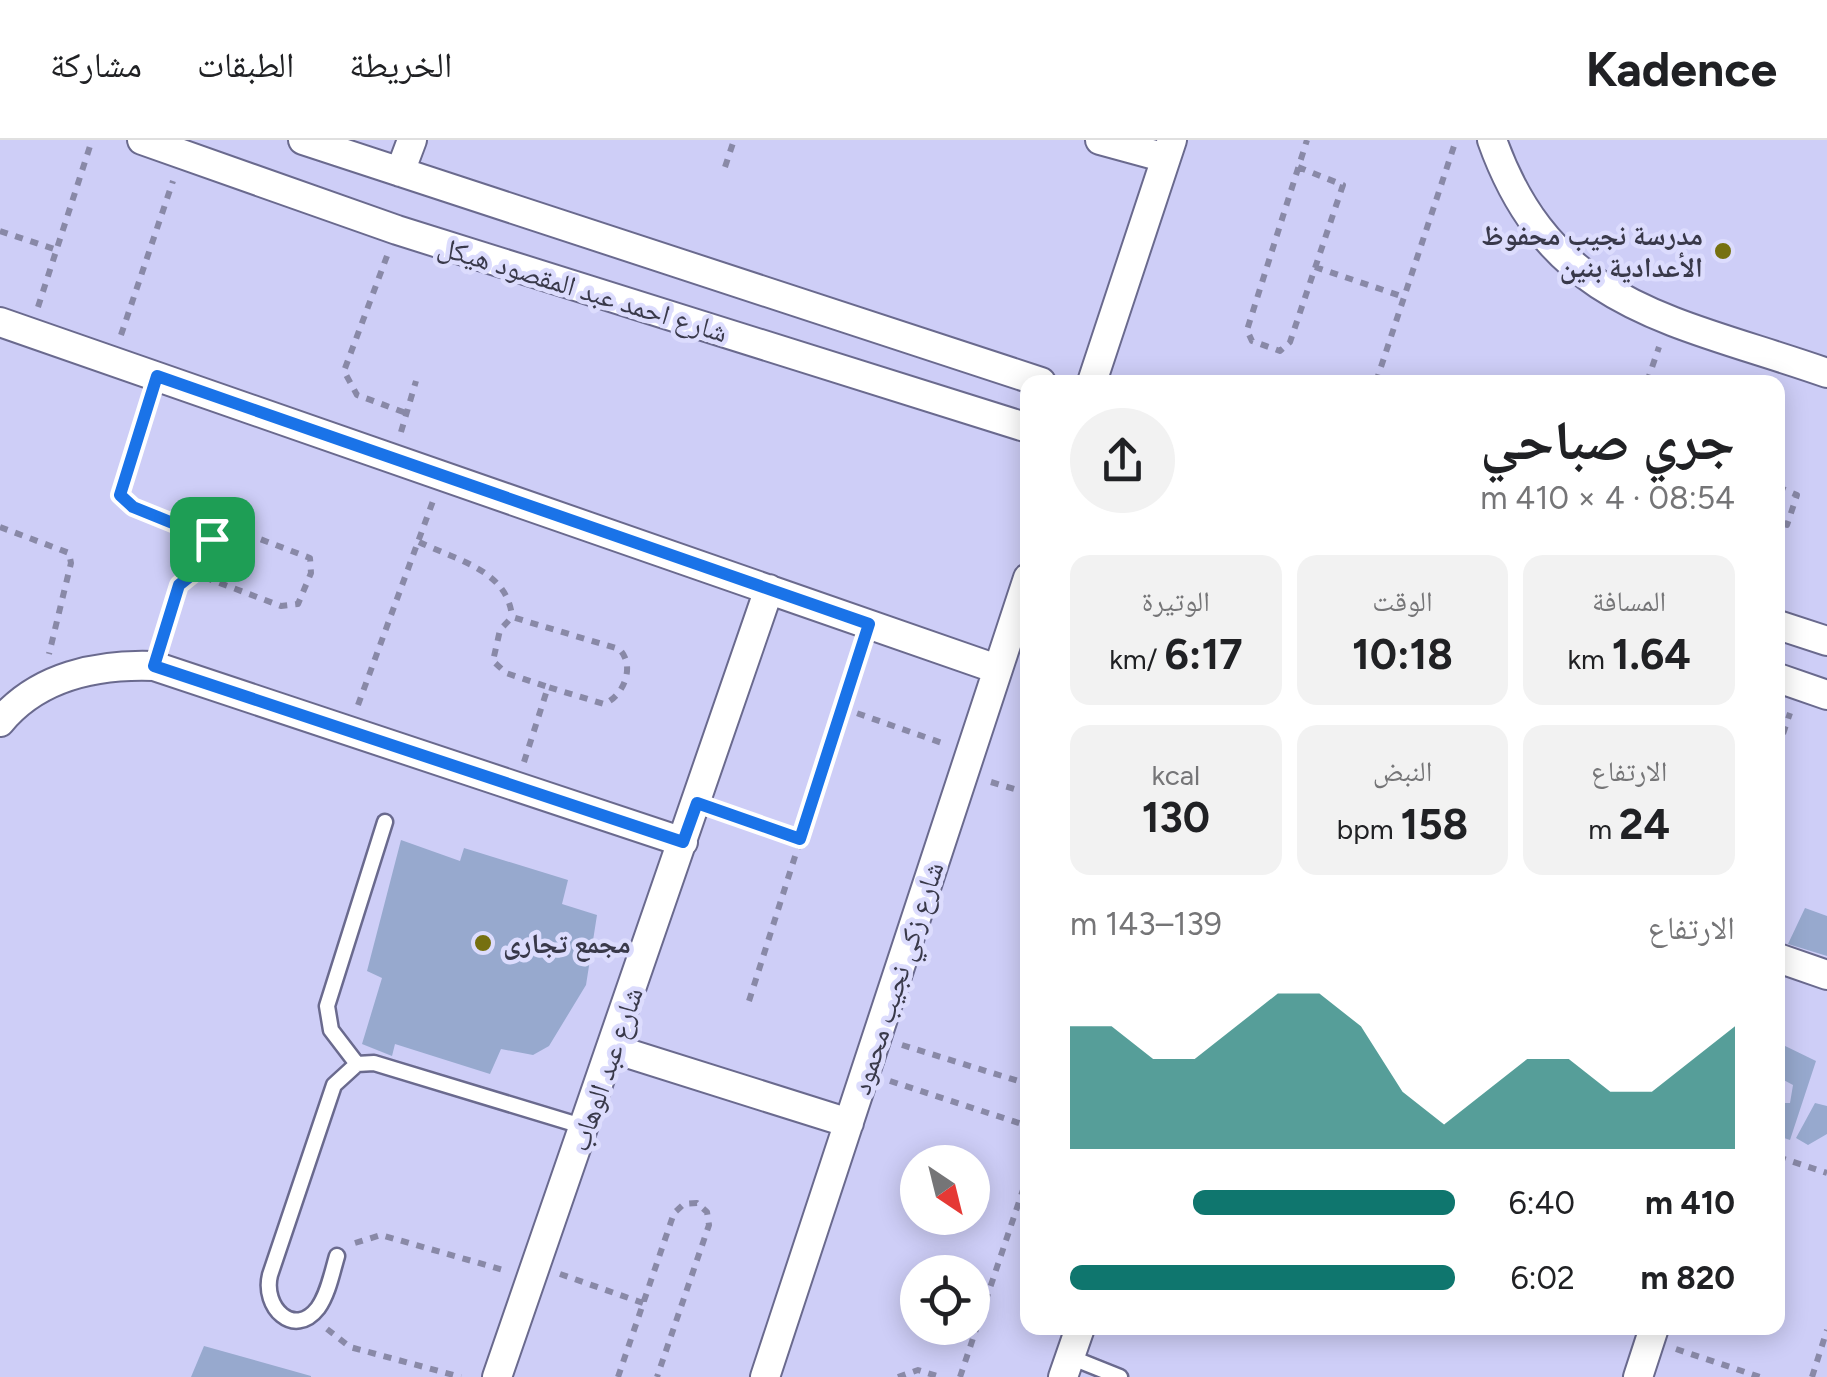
<!DOCTYPE html>
<html lang="ar">
<meta charset="utf-8">
<style>
body{margin:0;font-family:Figtree,"Noto Naskh Arabic",sans-serif;background:#f2f2f2;color:#202124;direction:rtl;height:100vh;display:flex;flex-direction:column;font-size:38px;white-space:nowrap}
*{box-sizing:border-box;margin:0}
p{font-size:32px;color:#757577}
.icon{flex:none;width:55px;height:55px;fill:none;stroke:currentColor;stroke-width:2;stroke-linecap:round;stroke-linejoin:round}
.map{position:relative;flex:1;overflow:hidden;direction:ltr}
.drawer{position:absolute;left:1020px;top:235px;width:765px;height:960px;display:flex;flex-direction:column;background:#fff;border-radius:20px;box-shadow:0 5px 25px #0003;direction:rtl}
.drawer>*{flex:none}
.needle{width:65px;rotate:145deg}
.buttons{position:absolute;left:900px;top:1005px;display:grid;gap:20px}
.buttons a{display:grid;place-items:center;width:90px;height:90px;border-radius:50%;background:#fff;box-shadow:0 5px 25px #0003;font-size:50px}
.pin{position:absolute;display:grid;place-items:center;width:85px;height:85px;color:#fff;margin:-42px;border-radius:20px;box-shadow:0 5px 15px #0006}
.round{display:grid;place-items:center;flex:none;width:105px;height:105px;border-radius:52px;background:#f2f2f2}
.summary{display:flex;align-items:center;justify-content:space-between;height:170px;padding:0 50px}
h1{font-size:55px;font-weight:700;line-height:75px}
.figures{display:grid;grid-template-columns:repeat(3,1fr);gap:15px;height:170px;padding:10px 50px}
.figures div{display:grid;align-content:center;border-radius:20px;background:#f2f2f2;text-align:center}
.figures b{font-size:42px;font-weight:700}
.figures small{font-size:28px;font-weight:400}
.figures p{font-size:28px}
.chart{height:280px;padding:20px 50px}
.chart p{display:flex;justify-content:space-between}
.chart svg{width:100%;height:180px;margin-top:10px;fill:#0f766e;opacity:.7}
ul{padding:0 50px;list-style:none;font-size:32px}
li{display:grid;grid-template-columns:160px 120px 1fr;align-items:center;height:75px}
li i{height:25px;border-radius:12px;background:#0f766e}
header{display:flex;align-items:center;gap:60px;box-sizing:border-box;height:140px;padding:0 50px;background:#fff;border-bottom:2px solid #e0e0e0}
header strong{font-size:48px}
nav{display:flex;gap:55px;margin-inline-start:auto;font-size:35px}
.map>svg:first-child{display:block}
</style>
<header>
<strong>Kadence</strong>
<nav><a>الخريطة</a><a>الطبقات</a><a>مشاركة</a></nav>
</header>
<div class="map">
<svg width="1827" height="1237" viewBox="0 0 1827 1237">
<rect width="100%" height="100%" fill="#cecef7"/>
<path fill="#97a9ce" d="M401 700 460 721 464 708 568 740 562 764 597 775 586 845 549 906 533 915 501 909 490 934 395 904 392 916 362 904 382 838 367 831Z
M1805 768 1827 776V816L1788 804Z
M1779 903 1816 921 1790 1000 1778 996V963H1790L1793 945 1778 937Z
M1815 963 1827 966V994L1808 1005 1796 998Z
M204 1206 311 1236V1237H191Z"/>
<g fill="none" stroke-linecap="round" stroke-linejoin="round">
<g stroke="#6a6a8e" stroke-width="19">
<path id="lane" d="M357 924 331 890 327 866 385 682
M337 1116C332 1133 328 1154 318 1168 294 1199 262 1167 270 1135L334 945 357 924 374 923 585 987
M1070 1217 1120 1237"/>
</g>
<g stroke="#6a6a8e" stroke-width="32">
<path id="street" d="M142 0 397 90 1028 288
M303 0 1041 242
M1100 0 1166 18
M1492 0C1552 169 1676 180 1827 233
M400 32 412 0
M0 182 997 529
M1092 242 1172 0
M1778 485 1827 501
M1778 538 1827 555
M0 582C38 536 98 524 154 526L683 702
M1778 818 1827 835
M614 909 849 983
M497 1237 769 449
M765 1237 1028 438
M1063 1237 1080 1188
M1638 1237 1654 1188"/>
</g>
<path stroke="#8989a7" stroke-width="6" stroke-dasharray="8 8" stroke-linecap="butt" d="M725 27 734 0
M1298 27 1343 45 1290 202 1280 211 1252 201 1247 190 1307 0
M0 91 57 110
M387 116 344 231 357 255 406 273
M1315 127 1404 157
M38 167 92 0
M121 195 173 41
M1376 242 1456 0
M1647 242 1659 207
M148 264 120 355 133 367 213 399
M401 292 416 241
M1778 347 1797 355 1787 385 1778 382
M0 387 69 413 71 423 49 514
M231 388 310 418 311 433 298 464 281 466 209 439 204 425 213 399Z
M419 402C456 420 508 430 512 477
M162 499 179 445 204 425
M358 565 433 361
M842 568 945 604
M1778 609 1790 573
M524 622 548 547 604 564C624 556 636 525 619 509L512 477 500 490 493 521 506 533 548 547
M991 642 1028 653
M722 672 801 699
M749 861 861 509
M902 905 1028 944
M890 941 1028 986
M1778 1017 1827 1033
M355 1103 381 1095 507 1131
M560 1134 643 1163
M327 1189 350 1207 461 1237
M1676 1209 1760 1237
M618 1237 674 1073 684 1064 697 1063 707 1072 709 1085 657 1237
M898 1237 918 1230 940 1237
M960 1237 1028 1035
M1812 1237 1827 1190"/>
<use href="#lane" stroke="#fff" stroke-width="14"/>
<use href="#street" stroke="#fff" stroke-width="28"/>
</g>
<g fill="none" stroke-linecap="round" stroke-linejoin="round">
<g stroke="#fff" stroke-width="20">
<path id="route" d="M157 236 869 484 800 699 697 663 683 702 154 526 179 445 204 425 212 399 133 367 120 355Z"/>
</g>
<use href="#route" stroke="#1a73e8" stroke-width="12"/>
</g>
<g fill="#767010" stroke="#dcdcfd" stroke-width="4">
<circle cx="1723" cy="111" r="10"/>
<circle cx="483" cy="803" r="10"/>
</g>
<g text-anchor="middle" dominant-baseline="central" stroke-width="9" stroke-linejoin="round" paint-order="stroke">
<g font-size="28" font-weight="bold" fill="#39394a" stroke="#dcdcfd" text-anchor="end">
<text x="1703" y="95">مدرسة نجيب محفوظ<tspan x="1703" dy="32">الأعدادية بنين</tspan></text>
<text x="503" y="803" text-anchor="start">مجمع تجارى</text>
</g>
<g font-size="28" fill="#39394a" stroke="#dcdcfd">
<text transform="translate(583 149) rotate(17)">شارع احمد عبد المقصود هيكل</text>
<text transform="translate(897 838) rotate(-72)">شارع زكي نجيب محمود</text>
<text transform="translate(606 929) rotate(-71)">شارع عبد الوهاب</text>
</g>
</g>
</svg>
<div class="buttons">
<a><svg class="needle" viewBox="-14 -14 28 28"><path d="M0-13l5 13h-10z" fill="#e53935"/><path d="M0 13l5-13h-10z" fill="#757577"/></svg></a>
<a><svg class="icon" aria-label="locate" viewBox="0 0 24 24"><circle cx="12" cy="12" r="6"/><path d="M12 2v4M12 18v4M2 12h4M18 12h4"/></svg></a>
</div>
<div class="pin" style="left:212px;top:399px;background:#1e9e55"><svg class="icon" aria-label="arrive" viewBox="0 0 24 24"><path d="M6 21V4h12l-3 4 3 4H6"/></svg></div>
<section class="drawer">
<div class="summary"><div><h1>جري صباحي</h1><p>08:54 · 4 × 410 m</p></div><a class="round"><svg class="icon" aria-label="share" viewBox="0 0 24 24"><path d="M12 15V3M7 8l5-5 5 5M5 13v7h14v-7"/></svg></a></div>
<div class="figures">
<div><p>المسافة</p><b>1.64<small> km</small></b></div>
<div><p>الوقت</p><b>10:18</b></div>
<div><p>الوتيرة</p><b>6:17<small> /km</small></b></div>
</div>
<div class="figures">
<div><p>الارتفاع</p><b>24<small> m</small></b></div>
<div><p>النبض</p><b>158<small> bpm</small></b></div>
<div><p>kcal</p><b>130</b></div>
</div>
<div class="chart"><p><span>الارتفاع</span>139–143 m</p>
<svg viewBox="0 0 160 44" preserveAspectRatio="none"><path d="M0 44V14L10 14L20 22L30 22L40 14L50 6L60 6L70 14L80 30L90 38L100 30L110 22L120 22L130 30L140 30L150 22L160 14V44z"/></svg>
</div>
<ul>
<li><b>410 m</b>6:40<i style="width:68%"></i></li>
<li><b>820 m</b>6:02<i style="width:100%"></i></li>
</ul>
</section>
</div>
